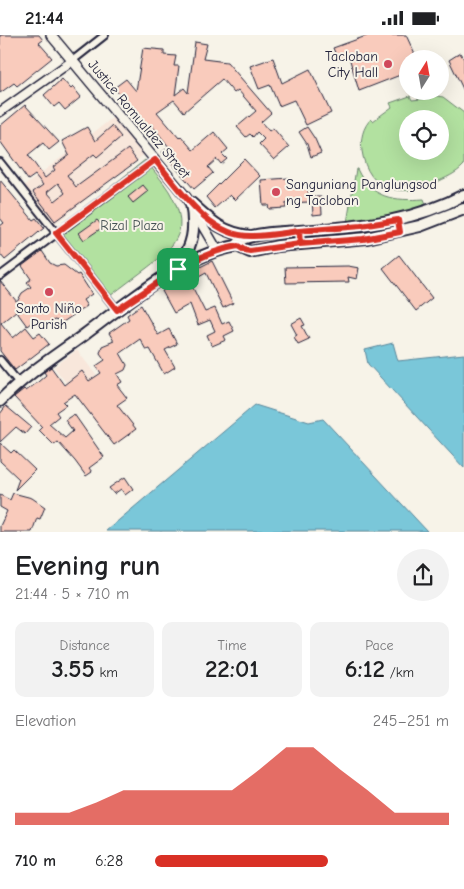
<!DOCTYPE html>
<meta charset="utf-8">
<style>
body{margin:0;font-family:"Comic Neue",sans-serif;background:#f2f2f2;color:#202124;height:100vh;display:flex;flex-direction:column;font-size:19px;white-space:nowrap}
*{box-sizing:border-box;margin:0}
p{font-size:16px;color:#757577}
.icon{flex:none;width:28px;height:28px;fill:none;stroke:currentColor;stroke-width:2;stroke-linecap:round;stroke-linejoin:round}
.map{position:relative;height:497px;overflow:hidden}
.details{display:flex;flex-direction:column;background:#fff;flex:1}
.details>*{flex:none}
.needle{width:32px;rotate:11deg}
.fabs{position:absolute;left:399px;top:15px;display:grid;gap:10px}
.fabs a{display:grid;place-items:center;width:50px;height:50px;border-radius:50%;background:#fff;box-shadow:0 5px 20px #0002;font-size:25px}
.pin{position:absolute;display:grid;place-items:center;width:42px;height:42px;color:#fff;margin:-21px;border-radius:10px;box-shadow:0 2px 8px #0006}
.round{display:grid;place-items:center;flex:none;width:52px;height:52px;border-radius:26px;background:#f2f2f2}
.summary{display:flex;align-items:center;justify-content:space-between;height:85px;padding:0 15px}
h1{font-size:28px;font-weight:800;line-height:38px}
.metrics{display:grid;grid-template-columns:repeat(3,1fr);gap:8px;height:85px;padding:5px 15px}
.metrics div{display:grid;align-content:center;border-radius:10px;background:#f2f2f2;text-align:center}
.metrics b{font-size:25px;font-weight:800}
.metrics small{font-size:14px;font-weight:400}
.metrics p{font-size:14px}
.chart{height:140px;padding:10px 15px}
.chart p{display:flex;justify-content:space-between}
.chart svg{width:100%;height:90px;margin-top:5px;fill:#d93025;opacity:.7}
ul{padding:0 15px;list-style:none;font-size:16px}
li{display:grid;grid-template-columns:80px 60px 1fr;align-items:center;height:38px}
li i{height:12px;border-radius:6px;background:#d93025}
.status{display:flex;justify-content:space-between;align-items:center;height:35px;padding:0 25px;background:#fff;direction:ltr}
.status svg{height:14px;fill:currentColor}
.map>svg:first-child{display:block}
</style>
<div class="status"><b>21:44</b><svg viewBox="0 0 49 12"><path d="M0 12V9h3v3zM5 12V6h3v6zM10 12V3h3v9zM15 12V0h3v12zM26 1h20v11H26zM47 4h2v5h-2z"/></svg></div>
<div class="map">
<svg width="464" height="497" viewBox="0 0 464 497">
<rect width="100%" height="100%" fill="#f7f3e8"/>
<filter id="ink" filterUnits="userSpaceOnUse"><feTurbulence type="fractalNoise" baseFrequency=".02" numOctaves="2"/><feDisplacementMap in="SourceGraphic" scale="10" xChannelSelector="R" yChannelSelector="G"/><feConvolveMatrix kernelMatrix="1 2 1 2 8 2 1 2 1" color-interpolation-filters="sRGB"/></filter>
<g filter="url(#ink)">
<path fill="#f8e7db" d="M115 81 145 119 53 190 23 152Z
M77 315 137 394 114 411 54 332Z"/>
<path fill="#b2e1a0" stroke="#6a826e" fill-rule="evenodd" d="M431 60 443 62 464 78V130C456 139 445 143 435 148 401 163 368 157 362 116 360 104 363 92 371 84L373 86 392 72 390 68 410 61 412 65 431 63ZM408 84H440V116H408Z
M145 125C153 135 162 145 169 156 191 194 178 209 147 233 135 242 123 251 110 261L58 194Z
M356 134H357C371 164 395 166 424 164L427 172 395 182 347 188Z"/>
<path fill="#7ac7d9" stroke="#57859a" d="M393 308 398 326 464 319V433L368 329 365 315Z
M255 370 309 387 323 384 427 496H106Z"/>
<path fill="#f9cbbc" stroke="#22223b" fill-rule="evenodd" d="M0 0H39L43 5 39 8 52 23 17 51 14 48 0 58Z
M369 0H406L417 24H408V37L359 56 349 22 338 25 333 13Z
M195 7 207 9 203 24 227 27 271 78 261 87 269 96 273 93 289 112 274 125 259 109 264 104 257 97 253 102 250 99 246 102 237 92 256 76 238 55 234 58 222 44 184 77 174 65 157 77 179 103 181 101 193 115 214 97 228 114 222 119 227 124 221 129 217 124 208 132 213 138 194 154 162 117 169 112 151 89 147 93 134 77 131 79 124 69 126 67 114 53 126 44 136 56 143 13 164 15V20L176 21 174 31H179L175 60 184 53 188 58Z
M460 18 464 24V56L449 25Z
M273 23 282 48 310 34 331 78 306 90 294 65 279 71 270 50 259 54 250 31Z
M62 44 71 54 73 52 81 62 65 75 59 68 54 72 44 60Z
M25 70 59 107 49 115 43 108 28 120 45 143 55 135 53 132 69 120 62 106 87 92 95 106 112 91 121 102 97 122 94 119 67 140 76 152 128 114 137 126 55 186 33 157 43 150 35 140 28 145 0 106V91ZM58 148 65 158 55 166 47 157Z
M307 92 315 104 321 118 311 122 307 109 299 97Z
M244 124 260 141 235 165 230 160 215 173 206 162Z
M289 143 290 152 308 151 309 167 286 168V173L269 174 268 170H263L261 145Z
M0 145 33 185 36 183 44 193 5 225 0 219V191L4 188 0 183Z
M143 150 148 156 133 168 128 162Z
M312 162H321L322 179 313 180Z
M97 185 103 192 84 205 79 198Z
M42 216 50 228 56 231 64 230 77 240 79 239 92 259 83 265 87 271 63 287 54 285 43 293 36 284 27 291 16 276 1 288 13 303 26 292 34 302 40 298 49 309 15 335 0 316V246L17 267 22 258 31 252 27 247 31 244 22 231Z
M399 220 432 263 416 276 383 233Z
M212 226 233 268 223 273 206 238 190 247 205 277 215 273 222 289 229 286 234 296 224 301 226 305 212 311 207 300 215 296 210 285 198 290 190 269 174 278 162 256 178 247 176 244Z
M348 231 359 233 357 244 348 242 349 247 286 248 285 232Z
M141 270 158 300 169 294 177 309 165 315 175 332 164 339 150 314 146 315 140 304 120 318 127 330 125 335 117 339 122 347 117 350 127 363 117 370 136 394 114 410 75 359 63 367 66 370 56 377 59 381 49 389 65 403 73 396 65 385 74 379 104 422 89 433 92 437 86 441 75 426 58 407 54 410 39 395 42 392 14 362 24 354 26 356 38 347 46 340 44 337 51 332 64 350 82 336 89 346 101 338 96 331 105 325 100 318 102 311 114 306 109 298 129 284 127 280Z
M301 283 305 290 302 291 309 304 298 309 294 302 297 300 291 289Z
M6 371 31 392 25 399 16 392 0 407V379Z
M0 408 11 418 14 415 35 435 15 455 19 444 0 426Z
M125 442 133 454 125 460 121 454 114 459 109 453Z
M13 458 32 463 45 472 40 484 37 483 32 497H0V491L7 476 0 472V460L10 465Z"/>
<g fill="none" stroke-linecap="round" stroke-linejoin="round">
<g stroke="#22223b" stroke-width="10">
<path id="minor" d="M72 26 105 0
M0 127 117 275
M0 241 155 125
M0 325 19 348"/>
</g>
<g stroke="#22223b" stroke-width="11">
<path id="tertiary" d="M0 77 72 26"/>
</g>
<g stroke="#22223b" stroke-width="12">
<path id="secondary" d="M51 0 186 162 217 215"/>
</g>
<g stroke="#22223b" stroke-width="14">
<path id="primary" d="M191 168C211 186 221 197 249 201
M237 211 242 204C264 196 291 197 315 195 367 191 417 185 464 160
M237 211 250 217 278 211 367 203 420 191 464 174
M178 233C193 209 196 196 191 168
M0 366C25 340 55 321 84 300 129 267 181 220 237 211"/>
</g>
<use href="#minor" stroke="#f7f3e8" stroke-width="6"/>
<use href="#tertiary" stroke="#f7f3e8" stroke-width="8"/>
<use href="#secondary" stroke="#f7f3e8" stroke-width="9"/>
<use href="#primary" stroke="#f7f3e8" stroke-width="10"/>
</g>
</g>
<g fill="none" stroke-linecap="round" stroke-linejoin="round" filter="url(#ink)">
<g stroke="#fff" stroke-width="10">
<path id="route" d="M178 234 117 275 56 198 155 125C180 154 209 203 253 201 268 201 284 198 299 196L300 209 363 204 400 197 398 185 361 191 299 196 300 209 250 216 244 215 238 211C215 215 197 223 178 234"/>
</g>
<use href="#route" stroke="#d93025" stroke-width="6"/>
</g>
<g fill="#d1495b" stroke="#f7f3e8" stroke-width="2">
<circle cx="388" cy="29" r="5"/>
<circle cx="276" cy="157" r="5"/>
<circle cx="49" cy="257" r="5"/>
</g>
<g text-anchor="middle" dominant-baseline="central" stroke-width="4" stroke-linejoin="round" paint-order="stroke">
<g font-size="14" fill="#22223b" stroke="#f7f3e8" text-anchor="end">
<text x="378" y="21">Tacloban<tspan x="378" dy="16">City Hall</tspan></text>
<text x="286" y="149" text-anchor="start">Sanguniang Panglungsod<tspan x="286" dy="16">ng Tacloban</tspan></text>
<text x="49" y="273" text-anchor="middle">Santo Niño<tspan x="49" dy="16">Parish</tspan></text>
</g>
<g font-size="14" fill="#22223b" stroke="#f7f3e8">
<text transform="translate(139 84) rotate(50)">Justice Romualdez Street</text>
</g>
<g font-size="14" fill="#465254" stroke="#f7f3e8">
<text x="132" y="190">Rizal Plaza</text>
</g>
</g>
</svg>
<div class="fabs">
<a><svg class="needle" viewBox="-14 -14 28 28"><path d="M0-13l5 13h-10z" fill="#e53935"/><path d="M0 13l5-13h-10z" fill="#757577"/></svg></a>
<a><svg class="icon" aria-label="locate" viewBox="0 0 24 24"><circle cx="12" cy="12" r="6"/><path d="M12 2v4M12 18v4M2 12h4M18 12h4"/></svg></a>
</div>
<div class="pin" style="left:178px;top:234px;background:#1e9e55"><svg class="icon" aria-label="arrive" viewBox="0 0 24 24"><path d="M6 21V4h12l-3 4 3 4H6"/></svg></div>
</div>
<section class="details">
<div class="summary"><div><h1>Evening run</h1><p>21:44 · 5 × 710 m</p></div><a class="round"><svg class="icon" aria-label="share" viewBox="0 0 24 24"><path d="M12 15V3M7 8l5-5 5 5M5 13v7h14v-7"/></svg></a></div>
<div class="metrics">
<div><p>Distance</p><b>3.55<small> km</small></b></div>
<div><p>Time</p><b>22:01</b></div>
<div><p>Pace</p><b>6:12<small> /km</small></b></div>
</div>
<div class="chart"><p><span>Elevation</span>245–251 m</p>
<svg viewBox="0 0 160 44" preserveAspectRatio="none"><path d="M0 44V38L10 38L20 38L30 33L40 27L50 27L60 27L70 27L80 27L90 17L100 6L110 6L120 17L130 27L140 38L150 38L160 38V44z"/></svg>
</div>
<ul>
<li><b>710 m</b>6:28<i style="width:59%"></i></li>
</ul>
</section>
